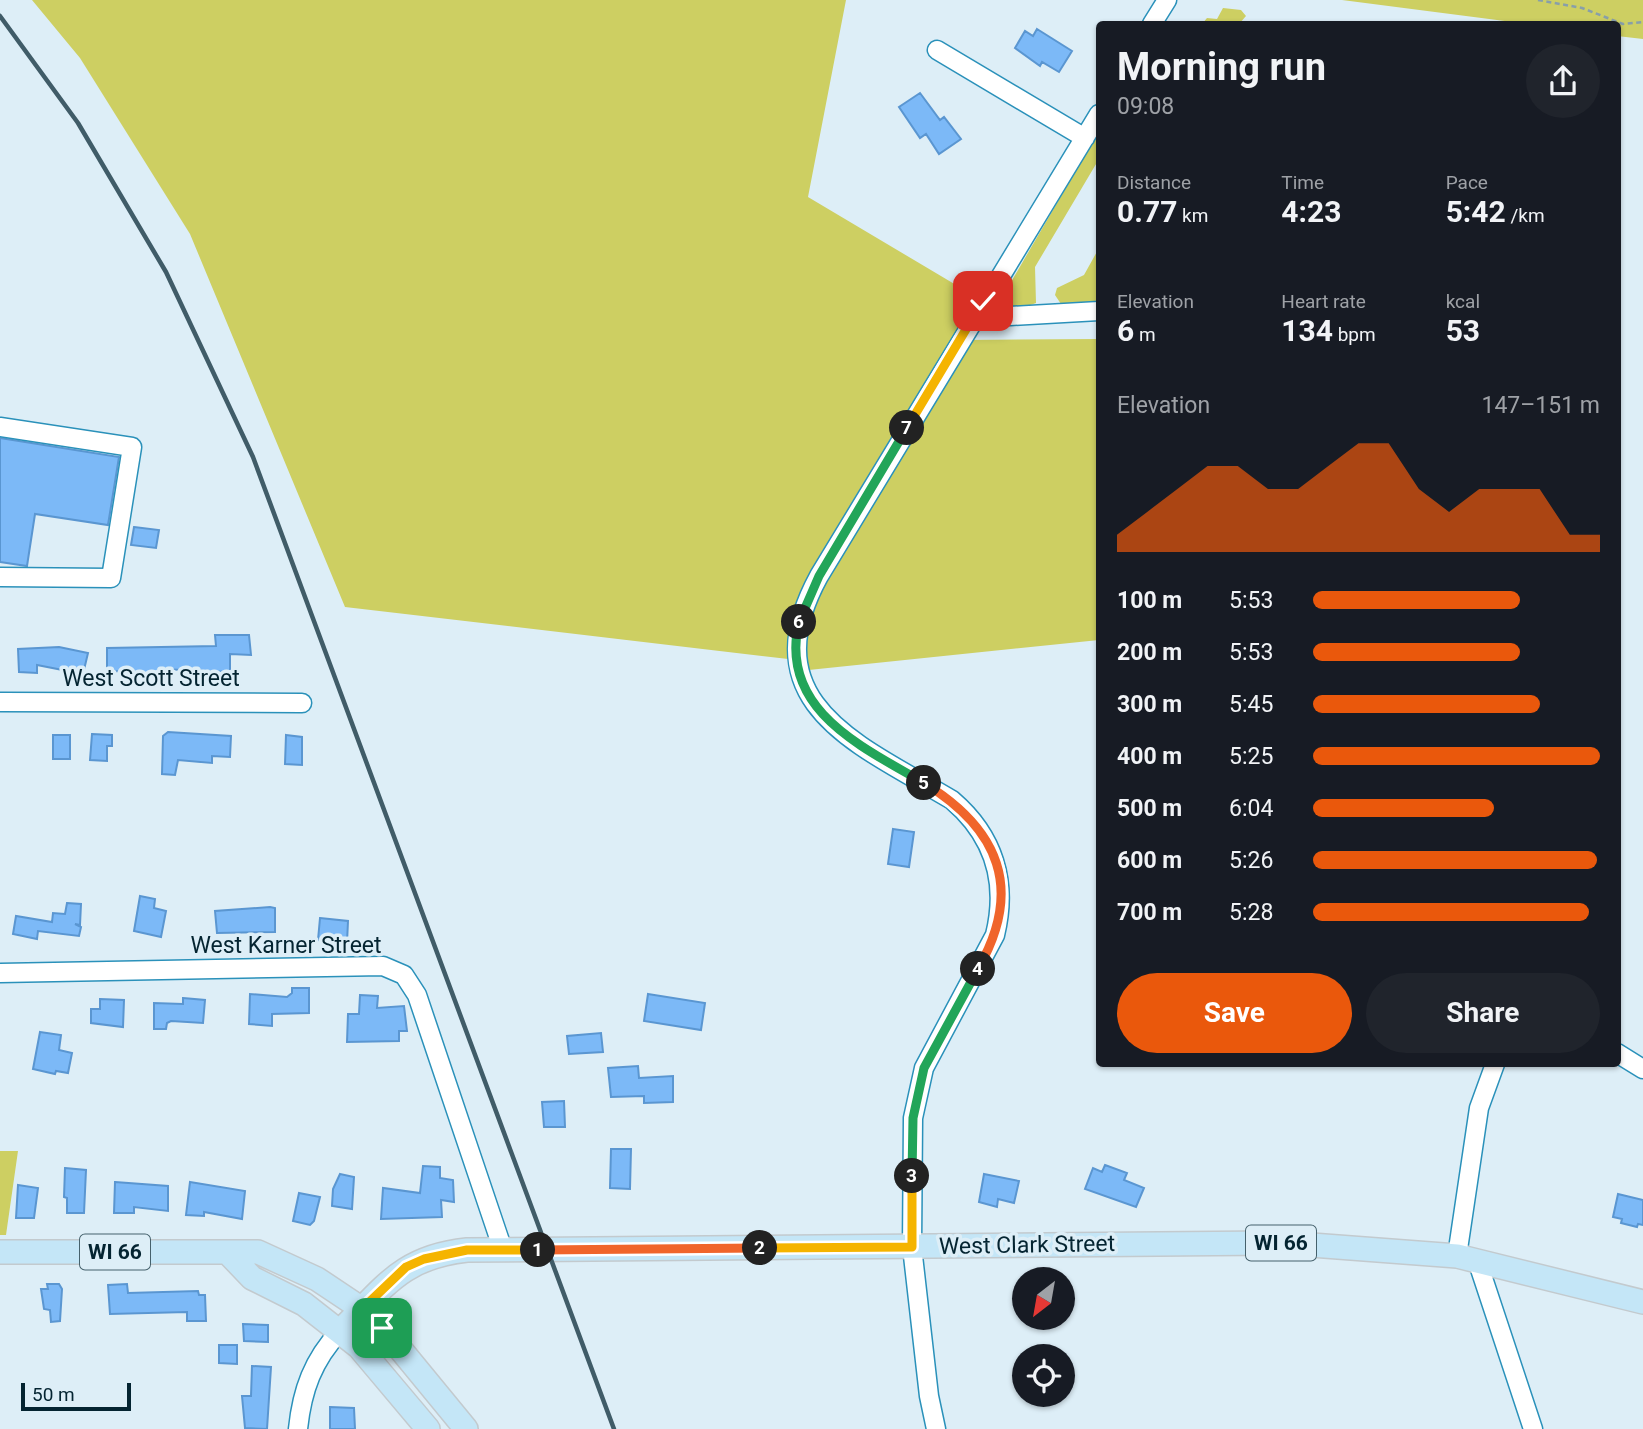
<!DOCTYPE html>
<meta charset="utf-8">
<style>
body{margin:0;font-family:Roboto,sans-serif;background:#20242c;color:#f1f3f6;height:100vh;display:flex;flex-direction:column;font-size:26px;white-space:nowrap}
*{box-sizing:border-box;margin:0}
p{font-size:23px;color:#9ea1a6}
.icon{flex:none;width:38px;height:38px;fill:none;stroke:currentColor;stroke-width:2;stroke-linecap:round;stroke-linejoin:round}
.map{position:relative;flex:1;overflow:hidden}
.sheet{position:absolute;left:1096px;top:21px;width:525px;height:1046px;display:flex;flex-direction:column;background:#171b24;border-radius:7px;box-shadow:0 2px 5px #0004}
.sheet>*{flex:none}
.needle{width:46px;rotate:211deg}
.buttons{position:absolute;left:1012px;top:1267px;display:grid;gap:14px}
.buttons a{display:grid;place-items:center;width:63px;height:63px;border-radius:50%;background:#171b24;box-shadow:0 2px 5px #0004;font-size:35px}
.scale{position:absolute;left:21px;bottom:18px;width:110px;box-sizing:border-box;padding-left:7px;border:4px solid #042431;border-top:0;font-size:19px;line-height:24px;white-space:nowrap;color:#042431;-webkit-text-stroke:5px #ddeef7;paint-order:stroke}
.pin{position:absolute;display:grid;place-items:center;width:60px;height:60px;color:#fff;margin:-30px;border-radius:14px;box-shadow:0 4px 10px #0006}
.km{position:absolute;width:35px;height:35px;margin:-18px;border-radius:50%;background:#222;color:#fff;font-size:19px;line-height:35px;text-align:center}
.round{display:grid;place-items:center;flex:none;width:74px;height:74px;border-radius:37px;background:#20242c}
.head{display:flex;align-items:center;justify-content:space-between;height:119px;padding:0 21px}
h1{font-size:38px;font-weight:700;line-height:52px}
.stats{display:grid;grid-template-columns:repeat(3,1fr);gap:10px;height:119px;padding:7px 21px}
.stats div{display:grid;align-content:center}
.stats b{font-size:30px;font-weight:700}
.stats small{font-size:19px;font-weight:400}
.stats p{font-size:19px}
.chart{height:196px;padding:14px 21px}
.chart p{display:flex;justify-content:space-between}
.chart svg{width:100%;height:126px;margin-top:7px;fill:#ea580c;opacity:.7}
.action{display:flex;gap:14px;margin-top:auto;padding:14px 21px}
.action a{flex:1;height:80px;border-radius:42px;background:#ea580c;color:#fff;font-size:28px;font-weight:700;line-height:80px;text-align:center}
.action a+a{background:#20242c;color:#f1f3f6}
ul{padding:0 21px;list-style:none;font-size:23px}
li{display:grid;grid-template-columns:112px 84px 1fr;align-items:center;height:52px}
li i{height:18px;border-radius:9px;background:#ea580c}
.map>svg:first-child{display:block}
</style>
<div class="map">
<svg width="1643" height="1429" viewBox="0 0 1643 1429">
<rect width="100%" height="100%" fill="#ddeef7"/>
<path fill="#cdcf62" d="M32 0H846L808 197 983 301 960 340 1099 339V640L799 671 797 660 345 607 190 234 80 58Z
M1342 0H1643V39L1617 36V24H1528Z
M1223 8 1241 10 1246 16 1239 24H1202L1207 18 1217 19Z
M1099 131V159L1035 267 1036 303 1017 310 1006 305 1004 294Z
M1099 248V303L1061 304 1055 295 1057 288 1084 275Z
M0 1151H18L6 1235H0Z"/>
<path fill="#7cb9f7" stroke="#5a96d1" stroke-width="2" d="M1037 29 1072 51 1059 72 1042 62 1040 66 1015 48 1025 31 1033 36Z
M920 93 940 120 944 117 961 139 939 154 926 134 920 138 899 107Z
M0 438 119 457 108 525 35 514 27 566 0 562Z
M134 527 159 530 156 548 131 545Z
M215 635H249L251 655 230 654V672L161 669V675H144V672L107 671V648L216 646Z
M59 647 88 653 83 674 37 665V673L19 672 18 649Z
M168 732 231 736 230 757 212 756V763L178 760 175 775 162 774 163 736Z
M92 734 112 735V746H107V761L90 760Z
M53 735H70V759H53Z
M286 735 302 737V765L285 764Z
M893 829 914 832 909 867 888 864Z
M140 896 155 899 154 908 166 911 161 937 134 931Z
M67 903 81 904 80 925 75 924 81 927 79 936 38 931 37 939 13 934 16 916 52 922 53 913 65 914Z
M270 907 275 908V932L217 933 215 911Z
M320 918 348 921 347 943 318 940Z
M292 988H309V1013L272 1014V1026L249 1024 250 994 287 997 292 993Z
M648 994 705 1003 701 1030 644 1021Z
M360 995 378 996 377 1008 404 1006 407 1031H399V1041L347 1042 348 1014H359Z
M183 998 205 1000 203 1023 171 1021 167 1023 166 1029H154V1003L183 1004Z
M100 999 124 1000 123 1027 91 1023V1009H100Z
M40 1032 61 1035 59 1050 72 1053 68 1073 56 1071 55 1074 33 1069Z
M601 1033 603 1052 569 1054 567 1036Z
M638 1066 639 1078 673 1076V1102L644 1103V1096L611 1097 608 1068Z
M564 1101 565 1127H544L542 1102Z
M611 1149H631L630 1189 610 1188Z
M1105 1165 1127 1173 1124 1180 1144 1188 1136 1207 1085 1189 1093 1168 1102 1172Z
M423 1166 440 1167V1178L453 1180 454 1202 441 1200 442 1217 381 1219 383 1188 420 1193Z
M65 1168 86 1170 84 1213H67V1198L64 1197Z
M340 1174 354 1177 352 1209 332 1206 333 1189Z
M984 1174 1019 1181 1014 1203 998 1199 997 1207 979 1202Z
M115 1182 168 1186V1211L134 1207V1213H114Z
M190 1182 245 1191 242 1219 204 1212V1216L186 1215Z
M18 1185 38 1188 34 1218H16Z
M299 1193 320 1197 314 1221 310 1225 293 1221Z
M1618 1194 1643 1200V1225L1638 1224 1637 1227 1621 1223 1622 1219 1613 1217Z
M47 1284H59L62 1289 60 1321 51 1322 50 1310 44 1309 41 1289H48Z
M127 1284 128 1293 198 1291 199 1295H205L206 1321H187V1312L110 1314 108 1285Z
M243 1324 268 1325V1342L244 1341Z
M219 1345H237V1364L219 1363Z
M252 1366 271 1367 267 1429 245 1428 242 1396H251Z
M330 1407 354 1408 355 1429H330Z"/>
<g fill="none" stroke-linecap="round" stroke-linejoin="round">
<g stroke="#2a91ba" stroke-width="21">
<path id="minor" d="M1152 24 1167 0
M937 50 1085 138
M983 301 1010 316 1099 311
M0 427 132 447 111 578 0 577
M0 702 302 703
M0 973 383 966 404 975 417 995 503 1250
M1617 1053 1643 1069
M1457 1256 1479 1108 1495 1064
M1478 1263 1533 1429
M298 1429C302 1390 313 1360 340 1331
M936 1429 929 1396 912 1247 913 1118 924 1068 995 935C1008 882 994 836 952 800 860 745 749 704 819 576L1099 114"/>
</g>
<g stroke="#c3cace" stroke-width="26">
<path id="major" d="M0 1252H258L317 1279 362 1309 397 1345 466 1429
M229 1254 252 1278 304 1304 359 1347 428 1429
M340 1331C384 1288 401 1257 467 1250L1285 1243 1457 1256 1643 1302"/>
</g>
<path stroke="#889fa9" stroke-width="2.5" stroke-dasharray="5 3.5" stroke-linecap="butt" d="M1538 0 1582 8 1623 24 1643 22"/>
<use href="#minor" stroke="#fff" stroke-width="18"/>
<use href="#major" stroke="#c4e6f7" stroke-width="23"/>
<path stroke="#405c68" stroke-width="4.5" d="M0 16 78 123 166 272 253 457 614 1429"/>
</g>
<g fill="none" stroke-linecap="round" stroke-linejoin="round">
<g stroke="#fff" stroke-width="14">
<path id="split-1" d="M382 1328 362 1309 406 1267 424 1259 467 1250H538"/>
</g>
<g stroke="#fff" stroke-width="14">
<path id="split-2" d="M538 1250 760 1248"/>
</g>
<g stroke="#fff" stroke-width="14">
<path id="split-3" d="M760 1248 912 1247V1176"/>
</g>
<g stroke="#fff" stroke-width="14">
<path id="split-4" d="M912 1176 913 1118 924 1068 978 969"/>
</g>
<g stroke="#fff" stroke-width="14">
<path id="split-5" d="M924 783C999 829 1024 889 978 969"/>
</g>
<g stroke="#fff" stroke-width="14">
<path id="split-6" d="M799 622C778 710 863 747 924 783"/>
</g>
<g stroke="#fff" stroke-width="14">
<path id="split-7" d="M799 622 819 576 907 428"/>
</g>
<g stroke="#fff" stroke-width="14">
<path id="split-8" d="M907 428 983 301"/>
</g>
<use href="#split-1" stroke="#f5b400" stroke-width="9"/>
<use href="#split-2" stroke="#f0652b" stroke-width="9"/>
<use href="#split-3" stroke="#f5b400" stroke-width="9"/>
<use href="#split-4" stroke="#22a559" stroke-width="9"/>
<use href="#split-5" stroke="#f0652b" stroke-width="9"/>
<use href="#split-6" stroke="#22a559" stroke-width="9"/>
<use href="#split-7" stroke="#22a559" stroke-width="9"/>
<use href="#split-8" stroke="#f5b400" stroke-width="9"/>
</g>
<g text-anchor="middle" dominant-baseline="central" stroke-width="7" stroke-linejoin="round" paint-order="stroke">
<g fill="#ddeef7" stroke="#45616c" stroke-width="2">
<rect x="1246" y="1225.5" width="70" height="35" rx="5"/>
<rect x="80" y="1234.5" width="70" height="35" rx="5"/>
</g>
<g font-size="21" font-weight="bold" fill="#042431">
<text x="1281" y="1243">WI 66</text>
<text x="115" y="1252">WI 66</text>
</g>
<g font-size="23" fill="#042431" stroke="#ddeef7">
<text x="151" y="678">West Scott Street</text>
<text x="286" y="945">West Karner Street</text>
<text transform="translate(1027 1245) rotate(-1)">West Clark Street</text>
</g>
</g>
</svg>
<div class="buttons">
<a><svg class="needle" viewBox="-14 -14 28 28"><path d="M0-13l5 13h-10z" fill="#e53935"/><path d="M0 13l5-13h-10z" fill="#9ea1a6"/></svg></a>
<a><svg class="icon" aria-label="locate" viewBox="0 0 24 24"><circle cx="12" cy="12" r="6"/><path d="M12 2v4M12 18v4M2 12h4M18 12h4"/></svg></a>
</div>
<div class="scale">50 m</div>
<div class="pin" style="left:382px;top:1328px;background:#1e9e55"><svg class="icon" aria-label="arrive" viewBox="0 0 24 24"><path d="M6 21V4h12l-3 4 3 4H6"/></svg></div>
<div class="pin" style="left:983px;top:301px;background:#d93025"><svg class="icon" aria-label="check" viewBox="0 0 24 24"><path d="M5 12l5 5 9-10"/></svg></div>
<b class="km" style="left:538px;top:1250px">1</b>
<b class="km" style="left:760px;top:1248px">2</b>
<b class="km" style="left:912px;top:1176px">3</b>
<b class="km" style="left:978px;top:969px">4</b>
<b class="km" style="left:924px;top:783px">5</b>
<b class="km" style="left:799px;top:622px">6</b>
<b class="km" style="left:907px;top:428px">7</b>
<section class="sheet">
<div class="head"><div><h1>Morning run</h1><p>09:08</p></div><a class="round"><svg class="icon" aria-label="share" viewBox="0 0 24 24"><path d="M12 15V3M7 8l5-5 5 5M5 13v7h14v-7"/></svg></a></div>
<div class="stats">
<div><p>Distance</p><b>0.77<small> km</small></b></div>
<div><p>Time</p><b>4:23</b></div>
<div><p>Pace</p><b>5:42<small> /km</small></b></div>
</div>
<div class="stats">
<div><p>Elevation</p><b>6<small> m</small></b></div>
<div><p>Heart rate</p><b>134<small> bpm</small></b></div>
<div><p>kcal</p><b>53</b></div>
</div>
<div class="chart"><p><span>Elevation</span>147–151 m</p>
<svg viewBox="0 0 160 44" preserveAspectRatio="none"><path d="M0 44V38L10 30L20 22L30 14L40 14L50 22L60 22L70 14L80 6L90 6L100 22L110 30L120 22L130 22L140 22L150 38L160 38V44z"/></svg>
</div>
<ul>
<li><b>100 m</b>5:53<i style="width:72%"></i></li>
<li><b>200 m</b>5:53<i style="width:72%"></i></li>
<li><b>300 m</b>5:45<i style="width:79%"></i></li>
<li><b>400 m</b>5:25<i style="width:100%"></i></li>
<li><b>500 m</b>6:04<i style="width:63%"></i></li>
<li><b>600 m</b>5:26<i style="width:99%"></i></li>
<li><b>700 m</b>5:28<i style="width:96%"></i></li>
</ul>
<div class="action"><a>Save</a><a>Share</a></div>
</section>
</div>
